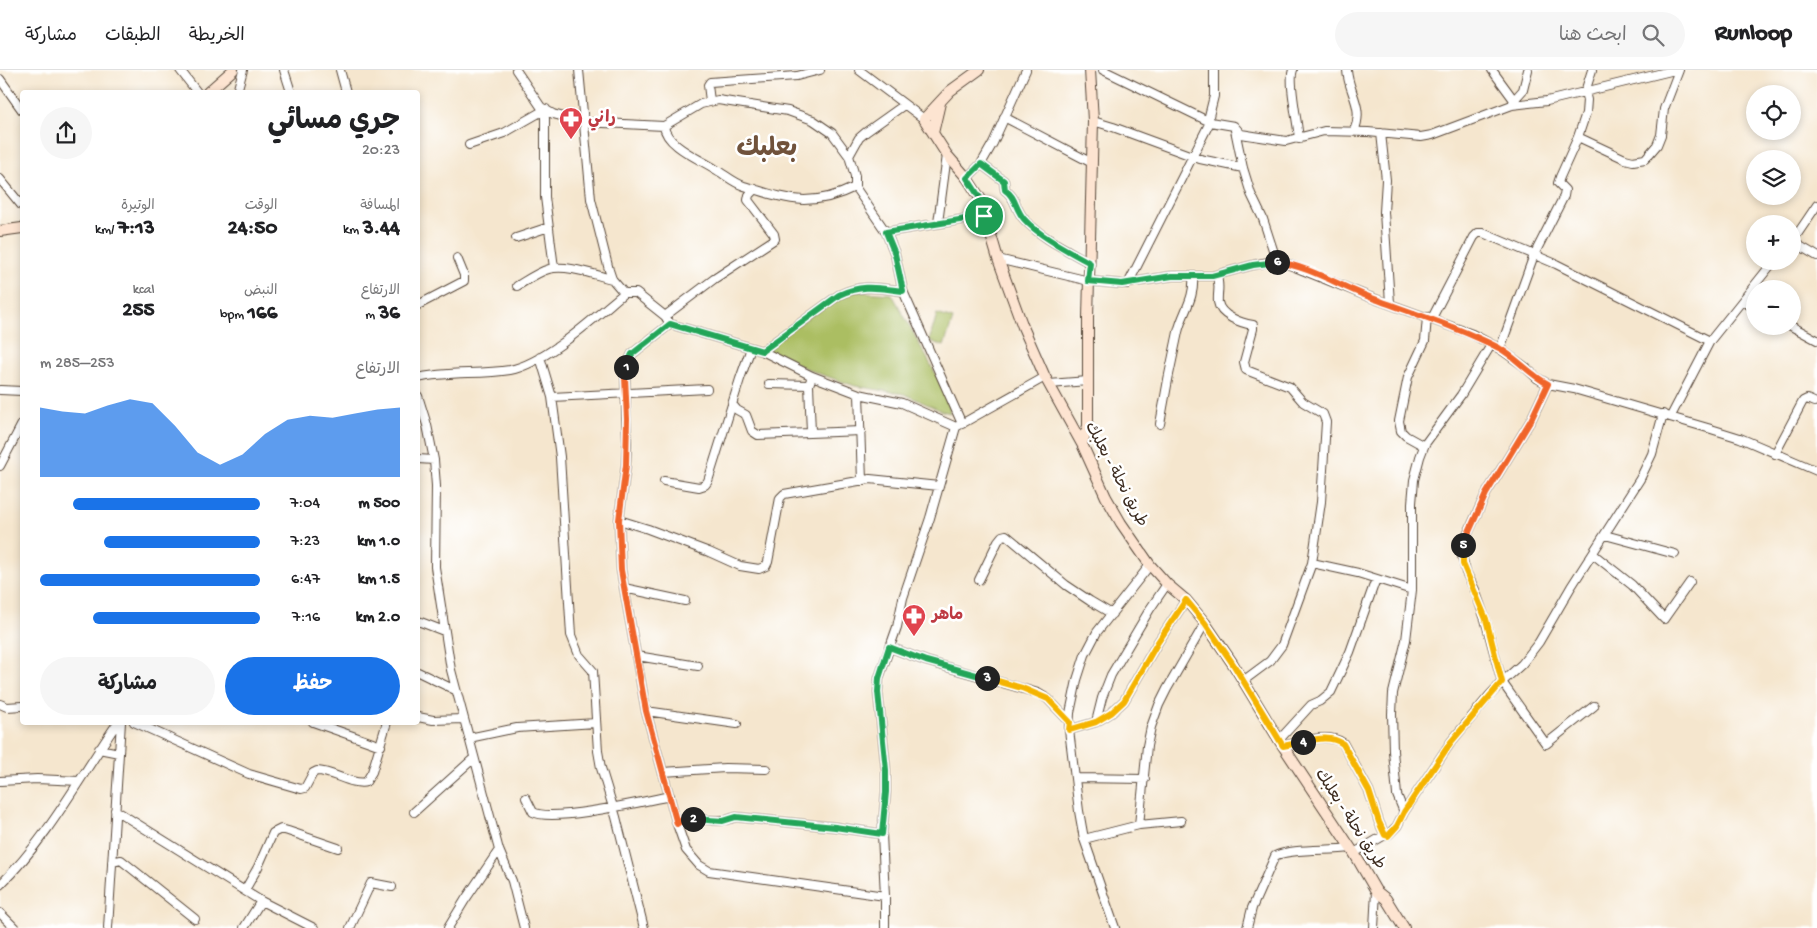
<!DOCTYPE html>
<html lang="ar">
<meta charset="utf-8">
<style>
body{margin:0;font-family:"Gochi Hand","Playpen Sans Arabic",sans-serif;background:#f6f6f6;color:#202124;direction:rtl;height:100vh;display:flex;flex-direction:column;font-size:19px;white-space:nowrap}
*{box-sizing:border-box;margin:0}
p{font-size:16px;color:#757577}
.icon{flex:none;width:28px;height:28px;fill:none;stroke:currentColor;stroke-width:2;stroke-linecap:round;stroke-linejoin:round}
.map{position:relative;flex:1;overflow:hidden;direction:ltr}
.panel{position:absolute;left:20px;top:20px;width:400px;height:635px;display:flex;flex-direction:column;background:#fff;border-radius:5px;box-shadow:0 2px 8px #0003;direction:rtl}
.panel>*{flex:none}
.fabs{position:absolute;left:1746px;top:15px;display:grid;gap:10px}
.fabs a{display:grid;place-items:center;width:55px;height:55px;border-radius:50%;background:#fff;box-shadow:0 2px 8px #0003;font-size:25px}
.pin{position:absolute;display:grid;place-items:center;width:42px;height:42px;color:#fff;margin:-21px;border:2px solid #fff;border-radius:50%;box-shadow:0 1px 5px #0007}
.km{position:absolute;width:25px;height:25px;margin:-12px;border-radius:50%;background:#222;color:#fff;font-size:14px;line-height:25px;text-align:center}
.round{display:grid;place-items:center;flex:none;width:52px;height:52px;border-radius:26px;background:#f6f6f6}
.head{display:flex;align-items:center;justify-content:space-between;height:85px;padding:0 20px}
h1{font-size:28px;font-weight:700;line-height:38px}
.figures{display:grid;grid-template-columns:repeat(3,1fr);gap:8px;height:85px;padding:5px 20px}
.figures div{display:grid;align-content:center}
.figures b{font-size:21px;font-weight:700}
.figures small{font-size:14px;font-weight:400}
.figures p{font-size:14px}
.chart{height:140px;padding:10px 20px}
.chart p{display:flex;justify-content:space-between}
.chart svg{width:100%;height:90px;margin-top:5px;fill:#1a73e8;opacity:.7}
.primary-button{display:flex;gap:10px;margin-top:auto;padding:10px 20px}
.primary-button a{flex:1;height:58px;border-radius:30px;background:#1a73e8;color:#fff;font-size:20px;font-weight:700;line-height:58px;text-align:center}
.primary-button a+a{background:#f6f6f6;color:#202124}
ul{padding:0 20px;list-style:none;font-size:16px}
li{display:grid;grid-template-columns:80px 60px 1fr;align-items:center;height:38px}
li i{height:12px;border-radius:6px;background:#1a73e8}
header{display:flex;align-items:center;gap:30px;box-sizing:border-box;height:70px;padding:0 25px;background:#fff;border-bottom:1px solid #e0e0e0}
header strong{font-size:24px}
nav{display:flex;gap:28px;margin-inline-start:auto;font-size:18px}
.search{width:350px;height:45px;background:#f6f6f6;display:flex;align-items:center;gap:12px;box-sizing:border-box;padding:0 18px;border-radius:28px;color:#757577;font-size:19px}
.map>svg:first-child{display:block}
</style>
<header>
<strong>Runloop</strong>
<div class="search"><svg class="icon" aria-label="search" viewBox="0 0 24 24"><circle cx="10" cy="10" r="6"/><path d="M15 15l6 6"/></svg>ابحث هنا</div>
<nav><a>الخريطة</a><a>الطبقات</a><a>مشاركة</a></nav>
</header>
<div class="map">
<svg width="1817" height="858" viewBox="0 0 1817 858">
<rect width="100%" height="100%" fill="#fff"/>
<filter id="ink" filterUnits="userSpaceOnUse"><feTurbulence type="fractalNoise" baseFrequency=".02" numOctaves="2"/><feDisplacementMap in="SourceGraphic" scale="10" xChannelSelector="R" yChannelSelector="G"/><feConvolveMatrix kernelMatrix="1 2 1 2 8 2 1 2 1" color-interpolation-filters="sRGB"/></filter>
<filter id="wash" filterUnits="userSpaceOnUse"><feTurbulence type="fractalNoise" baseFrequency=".0096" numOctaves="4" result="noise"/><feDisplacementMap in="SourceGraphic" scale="20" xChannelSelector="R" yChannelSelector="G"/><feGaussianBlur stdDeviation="1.12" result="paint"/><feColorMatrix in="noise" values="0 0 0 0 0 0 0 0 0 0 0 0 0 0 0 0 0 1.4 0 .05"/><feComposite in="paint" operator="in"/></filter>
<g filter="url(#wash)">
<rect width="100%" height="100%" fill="#f5e6ce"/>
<path fill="#abbe62" stroke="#737440" d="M848 221 892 224 949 328 950 343 942 341 904 324 855 316 820 304 768 282 771 273Z
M937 244 953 249 944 276 929 271Z"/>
</g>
<g filter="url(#ink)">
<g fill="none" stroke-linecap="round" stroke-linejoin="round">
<g stroke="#574638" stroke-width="10">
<path id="street" d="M180 0 197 22
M284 0 291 22
M340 0 346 22
M516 0 541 37 553 44 583 52 664 56 701 34 718 30 788 41 813 50 832 63 849 86 855 106V117L886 162 895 184 903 221 962 354
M579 0 591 129 609 200 612 209 624 223H636L665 246 670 254 762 281 812 306 859 324 902 333 956 357 1045 307
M859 0 924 49
M1103 0 1210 52 1234 56 1241 64 1286 71 1324 61 1368 62 1421 67 1432 65 1512 35 1547 31 1675 0
M1293 0C1288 10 1298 54 1299 69
M1347 0C1348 22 1365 37 1354 61
M1492 0 1514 30
M0 9 22 40
M237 22 243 0
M710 31 708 15 710 12 797 6 820 0
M1512 35 1514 30 1523 20 1528 0
M549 42 545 45V127L554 198
M1004 47 1092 93
M1093 51 1113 57 1200 89 1243 98
M664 56C666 76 700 89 715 99 724 104 734 113 744 116 764 122 783 129 804 130 822 130 839 125 855 117
M1235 60 1243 98 1251 124 1263 149 1277 192
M1381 63 1386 110 1384 142 1390 233
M1578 67 1625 89 1633 91 1645 89 1657 75 1661 65 1664 39 1679 0
M469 75 504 63 546 39
M849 86 859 68 866 62 904 35
M981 94 1004 111 1005 120C1016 127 1015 139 1024 149 1041 168 1068 180 1090 193
M967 108 981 94 993 73 1026 0
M0 109 22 136
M938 153 947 85
M886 162 984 146
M516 168 549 157
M1792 172 1817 135
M1793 172 1817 186
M998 189 1089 211 1122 214 1172 206H1212L1253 195 1269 192 1285 193 1367 226 1472 264 1500 279 1524 296 1537 308 1548 314 1574 319 1711 359 1740 368 1817 401
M1216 205C1221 215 1217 222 1218 232 1220 246 1241 253 1253 255V259L1244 292 1246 300 1290 317 1303 332 1323 344 1326 352 1321 432 1312 493 1282 575 1270 591 1243 611
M1128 214 1210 52 1209 46 1214 26V0
M517 216C527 210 538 202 549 199 566 194 595 205 612 209
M1742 231 1755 238
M418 235 464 211V205L457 188
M665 246 714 209 775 169 774 164 748 130 749 125 755 119
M1432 248 1474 167 1478 163H1483L1556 194 1710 271
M670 254 632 284 625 299 627 373 626 395 619 450 621 500 646 641 677 754 686 780 699 795 709 801 885 826
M1791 256 1817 270
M1500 279 1534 185 1564 126 1565 120 1558 113 1560 107 1578 67 1586 43 1587 30 1585 22 1592 0
M762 281 839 225C863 214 877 218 903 221
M540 287 552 327 560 387 571 565 579 585 593 601 598 681 601 698 616 747 644 858
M418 308C448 301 479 305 510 300 546 293 595 247 624 223
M769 314 809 315
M1049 314 1088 311
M1548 314 1531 350 1486 424 1463 474 1462 486 1466 502 1475 520 1485 549 1502 612 1546 674 1594 636
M0 320 22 321
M859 324 862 411
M418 326 427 355 434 390 436 416 435 497 451 600 499 780 512 811 524 858
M552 327 707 319
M732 334 737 340 746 345 752 361 758 365 861 361
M1671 346 1710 271 1774 191
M1160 354C1165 324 1171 293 1178 262 1183 241 1195 229 1193 207
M811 362 809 315 812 306
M1424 376 1406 366 1401 361 1399 351 1408 307 1425 271 1427 247
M1775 384 1803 331 1807 329 1814 332
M418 389 434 390
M0 396 22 354
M664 411 699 417 705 415 708 411 740 309 751 278
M619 450 648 459 709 482 740 496 759 499 766 496 768 492 780 428 784 424 870 409 939 416
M1605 465 1675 484
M1593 484 1632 515 1664 549 1690 512
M1312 493 1358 503 1412 520
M979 510 998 471 1002 466 1006 465 1066 515 1090 531 1112 544
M624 518 685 531
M418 551 444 561
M889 577 926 591 1038 623 1048 629 1070 652
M637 586 698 596
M418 602 455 620
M0 634 7 637 22 636
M646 641 737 654
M418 647 433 650 463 649
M134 652 249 704 301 719 305 718 313 703 317 701C332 701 353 716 366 712L372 702 387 652
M313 652 381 676
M1096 652 1102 628 1111 605 1150 539 1167 514
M1069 660 1096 652 1111 643 1124 631 1158 572 1186 530
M469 668 517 658 596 653
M1279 670 1311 635 1320 631 1331 622 1350 582 1376 509
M1283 676C1300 672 1328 662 1343 673L1369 721 1379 752 1385 765
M99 679 119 683
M663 702 725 698 766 699
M1075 708 1145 709
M0 711 37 709 79 711
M526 728 533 742C552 753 645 731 670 726
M115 740 261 831 314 858
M414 742 474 688
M1404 742 1397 725 1393 681 1392 644 1393 623 1406 570 1412 520V433L1414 410 1420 387 1425 374 1461 325 1491 275
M677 754C691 743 709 753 724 750 728 750 732 748 736 747L835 757 882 764
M1139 755 1147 676 1151 657 1159 635 1167 619 1205 553
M1084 769 1139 755 1181 751
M1354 783 1385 765H1388L1397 756 1404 742 1451 672 1489 626 1502 612 1522 594 1539 572 1571 517 1640 409 1652 384 1663 344
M112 792 121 790 195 849
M0 815C48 768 80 707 118 652
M245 820 258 797 273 763 281 759 288 761 338 778
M0 843 15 858
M108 858 121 652
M244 858 261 831
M350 858 371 813 392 817
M448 858 465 830 499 780
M885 858V826L882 764 886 722V700L878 622 879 608 897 557 903 528 930 448 956 357
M1115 858 1084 769 1079 741 1069 660 1070 643 1077 610 1085 585 1097 562 1150 495
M1247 858 1252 838 1275 786C1288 778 1332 781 1350 778
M1374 858 1376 821"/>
</g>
<g stroke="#574638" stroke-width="12">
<path id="secondary" d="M979 0 950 21 924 49 947 85 967 108 980 128 998 189 1023 257 1045 307 1082 374 1106 427 1121 453 1150 495 1167 514 1186 530 1205 553 1233 594 1279 670 1354 783 1376 821 1386 829 1404 858
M208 22 233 0
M933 63 940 33
M0 161 22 158
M1082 374 1088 356V248L1093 51 1090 0"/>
</g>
<use href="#street" stroke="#fff" stroke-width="8"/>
<use href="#secondary" stroke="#fde4d1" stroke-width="10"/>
</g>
</g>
<g fill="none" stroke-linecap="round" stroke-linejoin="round" filter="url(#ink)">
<g stroke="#fff" stroke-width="10">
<path id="split-1" d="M626 297 632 284 670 254 762 281 839 225C863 214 877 218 903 221L895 184 886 162 984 146"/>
</g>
<g stroke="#fff" stroke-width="10">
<path id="split-2" d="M626 297 625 307 627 349 626 395 619 450 621 500 646 641 677 754 682 750 693 749"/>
</g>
<g stroke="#fff" stroke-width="10">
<path id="split-3" d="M693 749 723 751 736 747 835 757 882 764 886 722V700L878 622 879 608 889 577 926 591 987 608"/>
</g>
<g stroke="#fff" stroke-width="10">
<path id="split-4" d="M987 608 1022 618 1048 629 1070 652 1069 660 1096 652 1111 643 1124 631 1158 572 1186 530 1205 553 1233 594 1283 676 1303 672"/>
</g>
<g stroke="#fff" stroke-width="10">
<path id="split-5" d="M1303 672C1316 669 1331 665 1343 674L1369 721 1379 752 1385 765 1388 766 1397 756 1404 742 1451 672 1502 612 1486 549 1463 494V475"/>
</g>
<g stroke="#fff" stroke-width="10">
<path id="split-6" d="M1277 192C1308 196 1338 215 1367 226 1411 243 1456 256 1499 278 1517 288 1530 305 1548 314L1531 350 1486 424 1463 475"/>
</g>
<g stroke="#fff" stroke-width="10">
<path id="split-7" d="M984 146 980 128 967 108 981 94 1004 111 1005 120C1016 127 1015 139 1024 149 1040 167 1069 181 1090 193L1088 211 1122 214 1172 206H1212L1253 195 1277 192"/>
</g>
<use href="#split-1" stroke="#22a559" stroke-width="6"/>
<use href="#split-2" stroke="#f0652b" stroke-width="6"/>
<use href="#split-3" stroke="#22a559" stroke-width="6"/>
<use href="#split-4" stroke="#f5b400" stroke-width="6"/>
<use href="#split-5" stroke="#f5b400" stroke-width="6"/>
<use href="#split-6" stroke="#f0652b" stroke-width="6"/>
<use href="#split-7" stroke="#22a559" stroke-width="6"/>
</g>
<defs>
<g id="pharmacy-pin" transform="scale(1.25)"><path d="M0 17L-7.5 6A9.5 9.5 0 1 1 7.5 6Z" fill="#e0444e" stroke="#fff"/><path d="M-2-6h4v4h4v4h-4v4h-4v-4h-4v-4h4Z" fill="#fff"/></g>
</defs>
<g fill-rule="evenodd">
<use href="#pharmacy-pin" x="571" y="49"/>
<use href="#pharmacy-pin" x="914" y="546"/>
</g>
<g text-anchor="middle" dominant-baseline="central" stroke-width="5" stroke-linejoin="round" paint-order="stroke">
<g font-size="16" font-weight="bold" fill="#be3a42" stroke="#fff" text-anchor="start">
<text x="588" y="49">راني</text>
<text x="932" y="546">ماهر</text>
</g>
<g font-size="16" fill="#3b2a1e" stroke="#fff">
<text transform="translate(1115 405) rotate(62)">طريق نحلة - بعلبك</text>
<text transform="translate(1349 750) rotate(57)">طريق نحلة - بعلبك</text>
</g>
<g font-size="26" font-weight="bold" fill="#70523b" stroke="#fff">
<text x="767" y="80">بعلبك</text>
</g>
</g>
</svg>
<div class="fabs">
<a><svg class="icon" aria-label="locate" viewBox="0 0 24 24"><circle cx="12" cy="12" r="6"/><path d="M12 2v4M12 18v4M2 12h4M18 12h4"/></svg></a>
<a><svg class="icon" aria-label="layers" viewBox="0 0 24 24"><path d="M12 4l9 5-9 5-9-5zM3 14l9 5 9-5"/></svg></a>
<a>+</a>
<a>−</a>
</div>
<div class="pin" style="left:984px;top:146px;background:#1e9e55"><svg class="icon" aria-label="arrive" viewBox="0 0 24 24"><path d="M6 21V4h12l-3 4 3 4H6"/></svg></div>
<b class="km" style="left:626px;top:297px">1</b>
<b class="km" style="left:693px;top:749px">2</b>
<b class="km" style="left:987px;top:608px">3</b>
<b class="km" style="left:1303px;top:672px">4</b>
<b class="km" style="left:1463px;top:475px">5</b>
<b class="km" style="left:1277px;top:192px">6</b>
<section class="panel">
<div class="head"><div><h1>جري مسائي</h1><p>20:23</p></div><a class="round"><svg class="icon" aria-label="share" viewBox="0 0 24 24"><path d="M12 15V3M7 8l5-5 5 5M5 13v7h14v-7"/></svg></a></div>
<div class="figures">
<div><p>المسافة</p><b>3.44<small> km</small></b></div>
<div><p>الوقت</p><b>24:50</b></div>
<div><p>الوتيرة</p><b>7:13<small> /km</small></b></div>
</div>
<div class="figures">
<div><p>الارتفاع</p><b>36<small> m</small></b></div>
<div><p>النبض</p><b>166<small> bpm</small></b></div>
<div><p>kcal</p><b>255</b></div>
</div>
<div class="chart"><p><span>الارتفاع</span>253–285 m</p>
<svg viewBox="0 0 160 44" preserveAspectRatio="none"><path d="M0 44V10L10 12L20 13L30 9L40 6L50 8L60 19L70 32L80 38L90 33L100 23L110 16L120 14L130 15L140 13L150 11L160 10V44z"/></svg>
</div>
<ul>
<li><b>500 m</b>7:04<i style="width:85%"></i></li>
<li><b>1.0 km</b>7:23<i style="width:71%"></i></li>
<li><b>1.5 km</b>6:47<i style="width:100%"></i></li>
<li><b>2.0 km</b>7:16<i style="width:76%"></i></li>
</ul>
<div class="primary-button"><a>حفظ</a><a>مشاركة</a></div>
</section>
</div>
